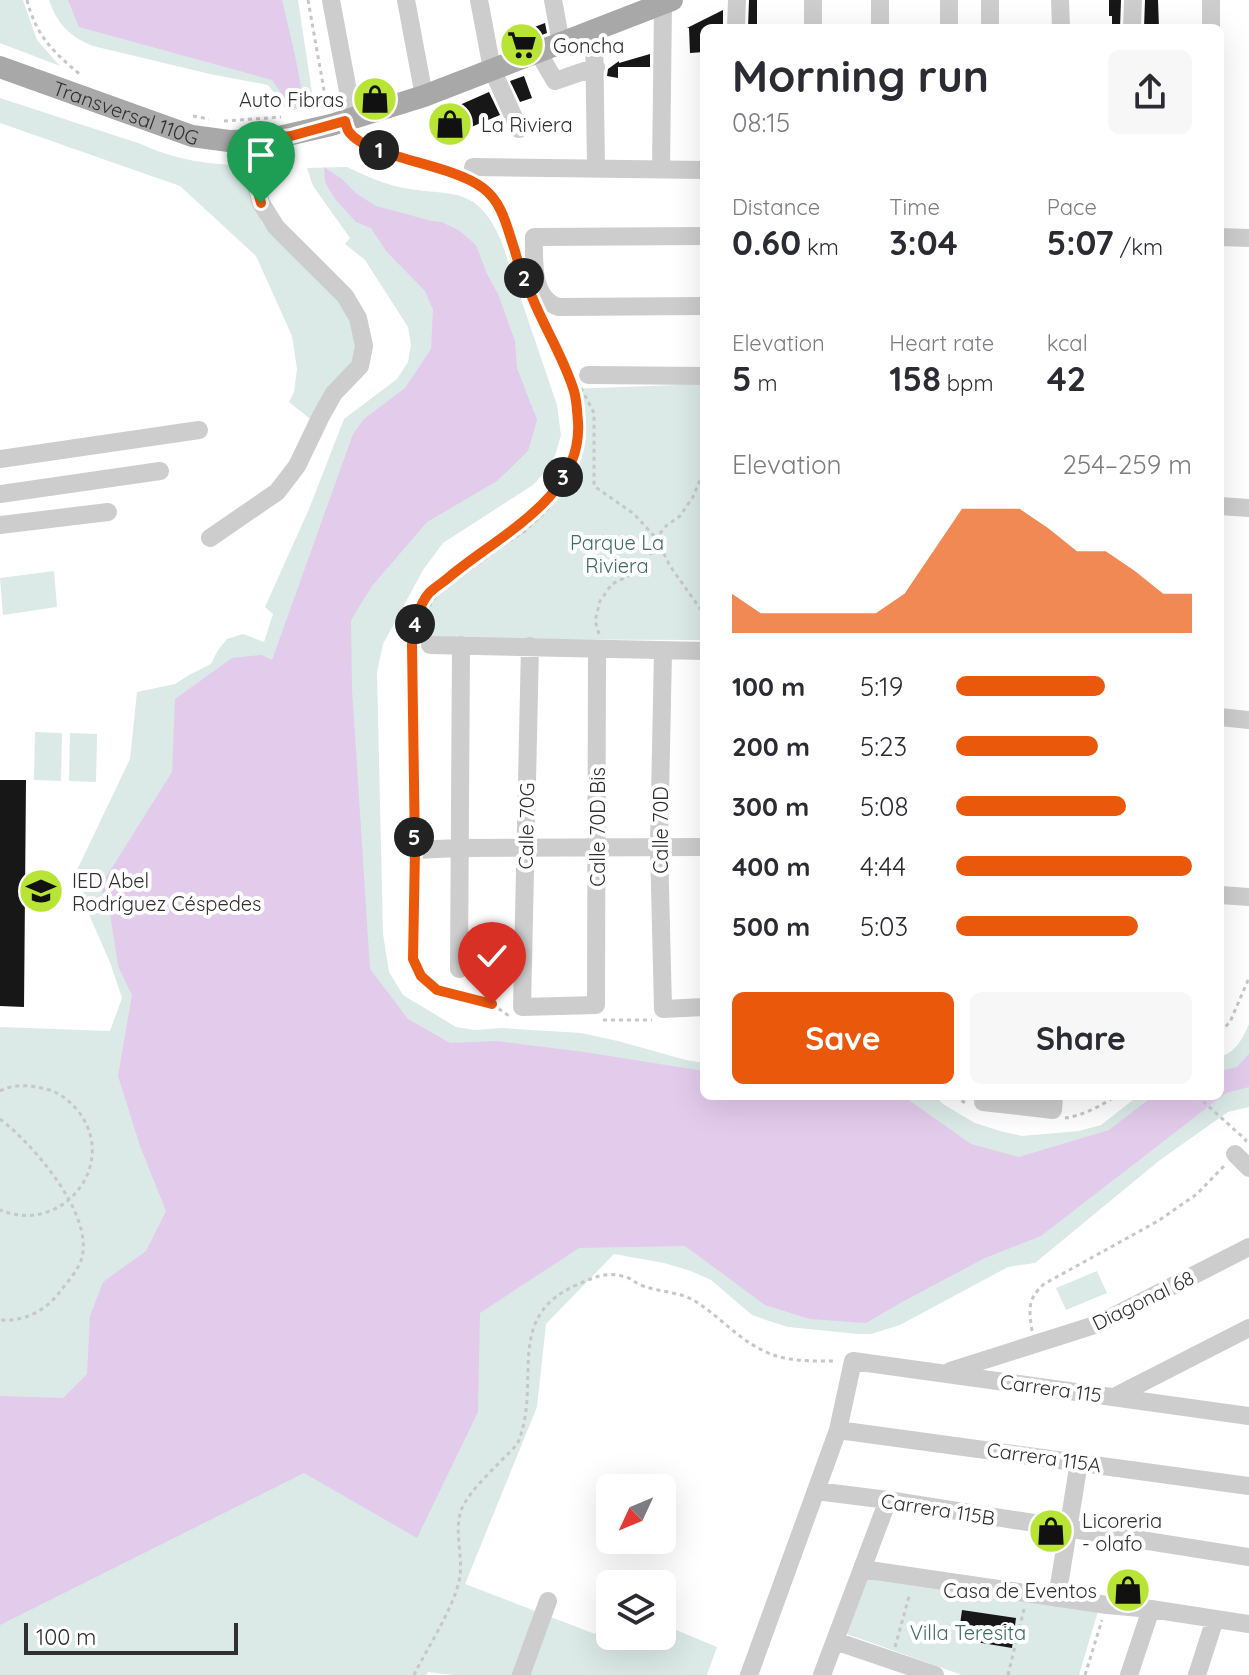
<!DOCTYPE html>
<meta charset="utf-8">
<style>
body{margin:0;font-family:Quicksand,sans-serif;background:#f7f7f7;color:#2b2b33;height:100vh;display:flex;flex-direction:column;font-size:30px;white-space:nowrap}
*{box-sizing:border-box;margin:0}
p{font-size:26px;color:#7c7c81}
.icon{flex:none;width:44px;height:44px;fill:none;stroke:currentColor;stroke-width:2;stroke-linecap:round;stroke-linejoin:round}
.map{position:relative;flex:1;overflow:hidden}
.panel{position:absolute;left:700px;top:24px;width:524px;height:1076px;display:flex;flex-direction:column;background:#fff;border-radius:12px;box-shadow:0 8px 32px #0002}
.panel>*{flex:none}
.needle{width:52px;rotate:226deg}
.fabs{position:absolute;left:596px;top:1474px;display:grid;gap:16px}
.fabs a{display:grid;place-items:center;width:80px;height:80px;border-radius:12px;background:#fff;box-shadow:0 8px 32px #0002;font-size:40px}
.scale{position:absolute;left:24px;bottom:20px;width:214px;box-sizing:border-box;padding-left:8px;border:4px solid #303030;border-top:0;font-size:22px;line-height:28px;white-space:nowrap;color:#303030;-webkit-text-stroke:6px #fff;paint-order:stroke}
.pin{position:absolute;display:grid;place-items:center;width:68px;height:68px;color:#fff;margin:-82px -34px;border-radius:50% 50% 50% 0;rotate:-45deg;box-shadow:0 0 8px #0007}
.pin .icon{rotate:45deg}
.km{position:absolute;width:40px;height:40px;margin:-20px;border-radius:50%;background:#222;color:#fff;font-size:22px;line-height:40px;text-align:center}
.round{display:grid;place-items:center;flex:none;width:84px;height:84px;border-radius:12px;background:#f7f7f7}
.headline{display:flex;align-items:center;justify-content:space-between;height:136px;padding:0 32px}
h1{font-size:44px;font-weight:700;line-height:60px}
.figures{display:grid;grid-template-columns:repeat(3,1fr);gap:12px;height:136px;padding:8px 32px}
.figures div{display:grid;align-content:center}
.figures b{font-size:34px;font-weight:700}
.figures small{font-size:22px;font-weight:400}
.figures p{font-size:22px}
.chart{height:224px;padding:16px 32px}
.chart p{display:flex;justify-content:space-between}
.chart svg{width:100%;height:144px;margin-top:8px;fill:#ea580c;opacity:.7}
.cta{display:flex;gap:16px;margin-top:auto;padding:16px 32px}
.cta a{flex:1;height:92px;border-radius:12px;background:#ea580c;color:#fff;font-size:32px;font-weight:700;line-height:92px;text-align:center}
.cta a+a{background:#f7f7f7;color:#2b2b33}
ul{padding:0 32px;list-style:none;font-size:26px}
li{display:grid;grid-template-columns:128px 96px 1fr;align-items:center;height:60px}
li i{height:20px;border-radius:10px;background:#ea580c}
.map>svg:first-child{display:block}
</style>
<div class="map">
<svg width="1249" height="1675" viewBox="0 0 1249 1675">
<rect width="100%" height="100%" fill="#fff"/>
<path fill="#dbeae7" d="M0 0H23L37 40 60 66 0 43Z
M49 0H298L314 106 288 111 268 85 210 74 93 46C70 37 57 24 49 0Z
M0 98 141 144C174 159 203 164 239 165L242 163 262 223 275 237 346 304 359 352 314 422 289 402 294 392 297 369 292 336 256 256 180 186 0 123Z
M347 167C364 175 381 183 399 187 451 198 475 182 501 240L557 405 561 435 555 456 544 473 533 485 443 543 423 570 383 644 377 672 383 934 389 972 403 995 456 1027 475 1030 501 1028 581 1033 618 1041 686 1060 704 1063V1096H935L943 1104 975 1123 1000 1131 1022 1136 1079 1131 1101 1125 1138 1096H1220V1057C1236 1052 1243 1038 1249 1024V1107L1228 1112 1160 1160 1035 1263 1008 1267 900 1325 871 1334H858L788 1327 766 1320 752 1315 711 1280 691 1271 664 1263 614 1254 546 1324 537 1407 465 1584 595 1634 607 1602 610 1603V1636H662V1624L717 1647 707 1675H453L428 1672 426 1675H0V1027L110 1031 122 998 111 965 88 912 77 870 130 759 137 692 175 684 189 675 211 664 218 650 227 639 243 634 264 642 273 614 265 607 309 509 344 419 397 379 408 362 411 345 408 327 365 260 345 244 350 238 313 186 307 168Z
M704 384V640L422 639 424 632 421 626 438 585 527 518 552 493 565 475 572 459 568 450 572 427 568 389Z
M54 571 57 607 3 615 0 578Z
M35 732 62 733 61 781 34 780Z
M70 733 97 734 96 782 69 781Z
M1097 1271 1107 1293 1066 1310 1056 1288Z
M869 1574 1099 1608 1079 1675H962L847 1634Z"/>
<path fill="#e3cbec" d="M68 0H282L295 55 304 103 299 109 291 107 272 80 79 27Z
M324 167 342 179 357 194 376 206 432 221 442 222 460 231 476 245 487 274 498 294 515 341 517 368 537 420 528 451 497 481 427 522 372 586 351 620 352 689 370 969 408 1019 450 1043 496 1041 584 1052 704 1071V1096H903L971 1144 1019 1157 1109 1130 1153 1096H1220V1071L1237 1067 1249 1054V1087L1226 1093 1041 1236 985 1258 902 1302 866 1323 810 1319 765 1305 685 1246 579 1248 480 1313 478 1412 417 1538 304 1473 0 1625V1396L63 1398 87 1374 90 1316 103 1282 146 1251 166 1211 140 1146 118 1076 132 995 118 966 110 913 100 885 108 874 172 772 175 699 232 658 262 655 272 660 353 434 364 419 405 388 431 349 433 310 425 291 386 251 371 228 356 222 335 199 325 182Z"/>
<path fill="#171717" d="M749 0H757V28H748Z
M1109 0H1121L1120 28H1112V16H1109Z
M1145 0H1158L1159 28H1144Z
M723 10V28H704V52L690 53 689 28H687Z
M545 23 547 33 503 50 500 40Z
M650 54V67H618V78L607 76 608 69 619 61V63Z
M524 76 532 98 520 102 510 81Z
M388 85 390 92 365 100 363 92Z
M489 92 500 115 464 130 466 136 447 143 435 112 454 105 455 107Z
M0 780H26L24 1007 0 1006Z
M962 1610 1016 1618 1012 1648 958 1639Z"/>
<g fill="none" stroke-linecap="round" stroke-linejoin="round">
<path stroke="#c7c7c7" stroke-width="3" stroke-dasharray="4 4" stroke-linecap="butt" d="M27 0C36 36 54 53 82 76
M308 0 327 107
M193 116 209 119
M224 121 281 117
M354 136 371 148 459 174
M476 183C506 203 507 227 517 258
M581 388 594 413V486L634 514 656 538 670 566 704 614
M424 630 431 602 441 591 505 544 525 531 548 509 561 490 579 456 584 434 577 385
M599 634 595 621 600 601 612 584 633 574 644 564 652 552 656 538 666 526 680 516 693 497 704 470
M414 836 412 645C415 627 416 607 429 593 455 564 493 548 522 523 539 509 560 488 570 468 579 449 580 416 576 395 570 368 553 342 541 317
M414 864 413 959 421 976 437 990 492 1004 509 1016
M603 1020H652
M1220 1032 1230 1022 1249 978
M0 1091C13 1084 28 1085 42 1088 57 1091 68 1099 78 1111 120 1164 62 1236 0 1210
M955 1096 968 1105
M1197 1096 1246 1140 1244 1142
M1065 1118C1081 1116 1102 1106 1115 1096
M0 1119C32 1143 93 1213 82 1257 79 1270 67 1282 59 1293 45 1311 23 1322 0 1320
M1032 1331C1029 1310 1027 1299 1044 1284L1158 1221 1197 1194 1224 1166
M895 1647 910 1593
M414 1675C428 1646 455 1607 460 1576 463 1553 452 1525 464 1504 473 1489 487 1475 499 1463 506 1455 515 1449 519 1440 542 1379 502 1315 581 1283 595 1277 606 1272 622 1276 630 1277 635 1283 643 1286 660 1292 680 1292 695 1301 719 1316 738 1339 764 1351 785 1362 812 1361 835 1361
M1008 1675 1024 1609
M1085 1675 1102 1620"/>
<path stroke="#cdcdcd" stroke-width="18" d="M331 0 353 118
M406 0 424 96
M479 0 492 69 519 129
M553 0 561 43
M949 0V28
M1060 0 1061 28
M736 28 737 0
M813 28V0
M880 28V0
M990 28V0
M1132 28 1133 0
M1211 28V0
M594 30 596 168
M538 52 555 81 596 67
M473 167 704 170
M661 169 663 4
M704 236 534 237C534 261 531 299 559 307L704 306
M1220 237 1249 238
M588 375 704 376
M0 459 199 430
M0 494 160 471
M1220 506 1249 508
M0 525 108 512
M210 538 277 492 297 466 321 416 334 393 360 366 364 346 358 318 345 296 276 227 261 203 244 142
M430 645 704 651
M530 646 522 1007 596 1005 597 649
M663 651 659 846 663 1009 704 1007
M1220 717 1249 720
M415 850 459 848 704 847
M1220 895 1249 897
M459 969 461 645
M983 1096V1102L1053 1110 1054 1096
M1235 1154 1249 1168
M950 1371 1098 1324 1249 1247
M1114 1397 1249 1328
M838 1430 1249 1486
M816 1491 888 1500 1249 1557
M862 1569 1107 1605 1151 1609 1249 1624
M1057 1598 1079 1462
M835 1641 935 1675
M521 1675 548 1601
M749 1675 838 1430 853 1361 1249 1416
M822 1675 888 1500
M1129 1675 1151 1609
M1197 1675 1215 1619"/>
<path stroke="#a8a8a8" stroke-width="22" id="s1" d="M0 67 192 136 229 141 266 140 331 125 424 96 672 0"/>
</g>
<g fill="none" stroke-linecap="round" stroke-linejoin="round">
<g stroke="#fff" stroke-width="16">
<path id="route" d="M261 203 244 142 291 136 345 121C346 125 347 129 349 132 368 158 450 163 483 188 503 203 507 228 515 251 519 267 525 282 532 297 545 329 564 358 574 391 577 401 577 412 578 422 583 498 497 536 448 578 442 583 434 588 429 593 417 607 415 627 412 645L415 850 413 959 421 976 437 990 492 1004"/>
</g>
<use href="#route" stroke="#ea580c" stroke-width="10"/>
</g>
<defs>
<g id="supermarket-disc" transform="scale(2.3)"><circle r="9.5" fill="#b8e435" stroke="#fff"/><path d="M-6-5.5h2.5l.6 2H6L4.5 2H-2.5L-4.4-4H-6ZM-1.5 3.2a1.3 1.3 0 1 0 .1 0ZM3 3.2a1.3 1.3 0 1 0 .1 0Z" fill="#111"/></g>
<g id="shop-disc" transform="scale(2.3)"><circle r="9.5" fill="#b8e435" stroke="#fff"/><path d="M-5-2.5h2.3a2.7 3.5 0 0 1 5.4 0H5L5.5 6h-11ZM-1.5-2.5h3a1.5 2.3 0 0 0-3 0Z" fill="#111"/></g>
<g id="school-disc" transform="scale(2.3)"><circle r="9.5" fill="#b8e435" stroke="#fff"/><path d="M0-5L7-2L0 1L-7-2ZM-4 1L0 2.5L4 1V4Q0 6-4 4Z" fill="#111"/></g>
</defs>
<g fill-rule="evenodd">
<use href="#supermarket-disc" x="522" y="45"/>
<use href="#shop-disc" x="375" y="99"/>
<use href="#shop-disc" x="450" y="124"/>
<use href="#school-disc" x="41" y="891"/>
<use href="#shop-disc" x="1051" y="1531"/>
<use href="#shop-disc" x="1128" y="1590"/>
</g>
<g text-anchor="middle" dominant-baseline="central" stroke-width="8" stroke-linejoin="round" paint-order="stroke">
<g font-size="20" fill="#303030" stroke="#fff" text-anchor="start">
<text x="553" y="45">Goncha</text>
<text x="344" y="99" text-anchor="end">Auto Fibras</text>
<text x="481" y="124">La Riviera</text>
<text x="72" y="880">IED Abel<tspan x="72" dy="23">Rodríguez Céspedes</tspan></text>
<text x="1082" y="1520">Licoreria<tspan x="1082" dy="23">- olafo</tspan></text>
<text x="1097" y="1590" text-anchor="end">Casa de Eventos</text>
</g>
<g font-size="20" fill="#303030" stroke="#fff">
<text stroke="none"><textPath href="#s1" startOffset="134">Transversal 110G</textPath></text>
<text transform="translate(526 826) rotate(-89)">Calle 70G</text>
<text transform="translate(597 827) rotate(-90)">Calle 70D Bis</text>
<text transform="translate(660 830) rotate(-90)">Calle 70D</text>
<text transform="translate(1143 1300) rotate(-26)">Diagonal 68</text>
<text transform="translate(1051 1388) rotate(8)">Carrera 115</text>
<text transform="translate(1044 1457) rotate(8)">Carrera 115A</text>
<text transform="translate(938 1509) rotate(9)">Carrera 115B</text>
</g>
<g font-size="20" fill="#3d6c65" stroke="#fff">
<text x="617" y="542">Parque La<tspan x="617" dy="23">Riviera</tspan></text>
<text x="968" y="1632">Villa Teresita</text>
</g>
</g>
</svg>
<div class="fabs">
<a><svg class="needle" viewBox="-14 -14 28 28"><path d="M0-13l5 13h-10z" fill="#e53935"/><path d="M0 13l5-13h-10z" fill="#7c7c81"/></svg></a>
<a><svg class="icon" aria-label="layers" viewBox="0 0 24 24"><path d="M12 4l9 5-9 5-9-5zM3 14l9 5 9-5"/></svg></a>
</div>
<div class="scale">100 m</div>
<div class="pin" style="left:261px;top:203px;background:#1e9e55"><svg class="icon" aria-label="arrive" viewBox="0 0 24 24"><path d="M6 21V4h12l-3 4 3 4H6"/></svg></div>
<div class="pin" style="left:492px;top:1004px;background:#d93025"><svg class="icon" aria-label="check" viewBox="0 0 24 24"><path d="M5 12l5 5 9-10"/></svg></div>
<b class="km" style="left:379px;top:150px">1</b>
<b class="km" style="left:524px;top:278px">2</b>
<b class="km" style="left:563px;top:477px">3</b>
<b class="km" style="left:415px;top:624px">4</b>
<b class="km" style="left:414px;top:837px">5</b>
<section class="panel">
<div class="headline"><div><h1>Morning run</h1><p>08:15</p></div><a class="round"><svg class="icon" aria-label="share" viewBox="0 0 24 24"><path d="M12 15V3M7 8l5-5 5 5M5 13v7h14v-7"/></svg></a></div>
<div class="figures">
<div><p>Distance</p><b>0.60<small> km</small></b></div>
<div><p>Time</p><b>3:04</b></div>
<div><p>Pace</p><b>5:07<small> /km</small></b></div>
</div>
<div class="figures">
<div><p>Elevation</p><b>5<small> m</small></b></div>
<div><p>Heart rate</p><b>158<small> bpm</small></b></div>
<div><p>kcal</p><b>42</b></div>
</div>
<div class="chart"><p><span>Elevation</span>254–259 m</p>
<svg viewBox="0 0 160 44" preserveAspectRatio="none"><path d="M0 44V32L10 38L20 38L30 38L40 38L50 38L60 32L70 19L80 6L90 6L100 6L110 12L120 19L130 19L140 25L150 32L160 32V44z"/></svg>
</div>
<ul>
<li><b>100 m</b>5:19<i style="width:63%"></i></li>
<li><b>200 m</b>5:23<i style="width:60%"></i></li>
<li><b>300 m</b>5:08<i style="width:72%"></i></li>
<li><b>400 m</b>4:44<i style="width:100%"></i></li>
<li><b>500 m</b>5:03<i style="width:77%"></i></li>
</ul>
<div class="cta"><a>Save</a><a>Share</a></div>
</section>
</div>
